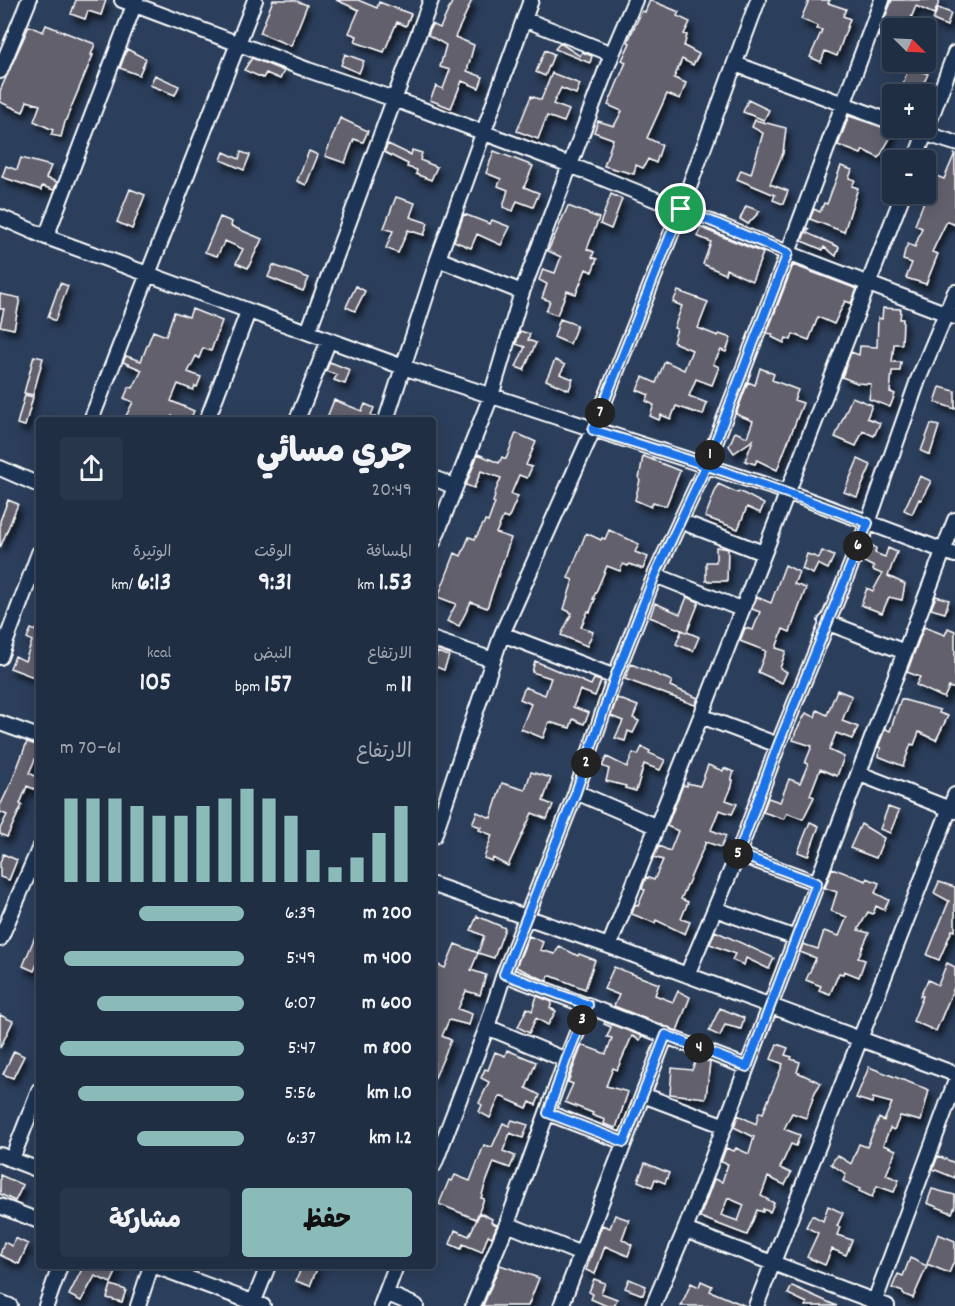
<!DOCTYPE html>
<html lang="ar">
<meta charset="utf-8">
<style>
body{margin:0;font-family:Dekko,"Playpen Sans Arabic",sans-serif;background:#28364b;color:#f1f3f6;direction:rtl;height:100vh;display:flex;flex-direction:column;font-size:22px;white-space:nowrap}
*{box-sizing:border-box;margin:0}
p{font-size:20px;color:#a2a8b2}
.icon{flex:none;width:33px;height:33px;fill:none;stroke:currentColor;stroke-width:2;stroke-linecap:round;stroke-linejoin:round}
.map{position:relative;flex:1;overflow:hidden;direction:ltr}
.panel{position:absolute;left:36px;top:417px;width:400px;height:852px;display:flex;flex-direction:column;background:#202e44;border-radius:6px;box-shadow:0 3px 15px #0003,0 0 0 2px #3d4a5d;direction:rtl}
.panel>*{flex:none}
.needle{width:39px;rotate:114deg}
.fabs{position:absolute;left:882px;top:18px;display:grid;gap:12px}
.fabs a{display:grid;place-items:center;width:54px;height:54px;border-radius:6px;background:#202e44;box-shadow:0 3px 15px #0003,0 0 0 2px #3d4a5d;font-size:30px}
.pin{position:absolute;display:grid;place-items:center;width:51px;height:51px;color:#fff;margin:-26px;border:3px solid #fff;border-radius:50%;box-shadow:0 2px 6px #0007}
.km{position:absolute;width:30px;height:30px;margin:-15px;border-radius:50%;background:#222;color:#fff;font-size:16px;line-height:30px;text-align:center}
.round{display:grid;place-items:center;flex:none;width:63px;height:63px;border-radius:6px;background:#28364b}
.head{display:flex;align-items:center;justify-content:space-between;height:102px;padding:0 24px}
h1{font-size:33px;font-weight:800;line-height:45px}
.metrics{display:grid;grid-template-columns:repeat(3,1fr);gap:9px;height:102px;padding:6px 24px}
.metrics div{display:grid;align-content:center}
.metrics b{font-size:26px;font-weight:800}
.metrics small{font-size:16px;font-weight:400}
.metrics p{font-size:16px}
.chart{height:168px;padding:12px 24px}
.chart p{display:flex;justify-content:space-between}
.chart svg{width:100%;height:108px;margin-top:6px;stroke:#8bbbb9;stroke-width:6}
.action{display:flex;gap:12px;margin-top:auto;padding:12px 24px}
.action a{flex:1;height:69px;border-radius:6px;background:#8bbbb9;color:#111;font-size:24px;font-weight:800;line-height:69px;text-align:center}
.action a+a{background:#28364b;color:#f1f3f6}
ul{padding:0 24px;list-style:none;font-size:20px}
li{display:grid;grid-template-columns:96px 72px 1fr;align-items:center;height:45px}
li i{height:15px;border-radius:8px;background:#8bbbb9}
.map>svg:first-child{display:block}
</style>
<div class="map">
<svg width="955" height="1306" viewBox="0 0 955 1306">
<defs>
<filter id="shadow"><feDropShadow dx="3.5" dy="6" stdDeviation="3" flood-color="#0009"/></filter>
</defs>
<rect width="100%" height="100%" fill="#2b3e5b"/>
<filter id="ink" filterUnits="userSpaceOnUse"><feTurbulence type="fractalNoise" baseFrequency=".0167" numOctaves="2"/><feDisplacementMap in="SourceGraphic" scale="12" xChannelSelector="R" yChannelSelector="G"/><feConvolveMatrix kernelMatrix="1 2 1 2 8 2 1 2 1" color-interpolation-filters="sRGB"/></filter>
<g filter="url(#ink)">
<path fill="#62606c" stroke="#fff" stroke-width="1.5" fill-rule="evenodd" filter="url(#shadow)" d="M76 0H106L101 15 88 11 85 19 71 14Z
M273 0H294L307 5 291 46 260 33Z
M336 0H358L377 8 379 2 411 14 406 26 397 22 384 52 355 42 357 36 349 33 359 10Z
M453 0H472L455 37 474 45 467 71 483 77 479 88 462 81 451 108 430 100 436 86 443 89 450 70 440 67 446 45 428 35 432 24 440 28Z
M650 0 679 12 677 16 690 22 684 34 687 35 684 46 699 54 693 65 682 59 674 78 686 83 680 99 667 94 647 138 662 145 656 163 648 159 643 168 636 165 634 174 604 166 613 139 594 132 598 121 614 126 622 111 608 105 626 62 622 60 630 43 628 42 632 32 642 11 645 12Z
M809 0H830L828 3 846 9 843 16 850 19 837 56 825 51 821 62 810 57 822 30 817 29 818 26 801 19Z
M892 0H940L934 14 916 6 907 28H886L881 38 878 36Z
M938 8 951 13 947 26 933 20Z
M46 25 95 44 91 55H93L65 122 61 137 51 135 53 130 34 121 40 105 27 101 23 112 0 102V91L29 26 43 32Z
M560 43 580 56 582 52 592 56 590 63 555 49Z
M127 49 146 59 139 75 120 68Z
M545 50 554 54 545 76 536 72Z
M345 54 364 61 359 73 341 65Z
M252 58 284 71 280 79 266 73 263 78 244 70Z
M909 67 928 74 919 94H899Z
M552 73 580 84 576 94 561 88 553 104 569 110 564 122 547 116 538 139 517 131 531 96 541 100Z
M155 75 179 86 175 95 150 85Z
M748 100 769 110 764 120 743 112Z
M849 116 894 131 879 158 863 150 861 154 838 145Z
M340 118 368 131 363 142 354 139 345 163 325 156Z
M755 120 786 128 783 153 770 184 788 191 783 204 773 200 775 195 737 179 741 170 751 174 763 133 752 127Z
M388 144 411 155 412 150 422 153 420 160 437 167 431 180 416 174 417 170 407 167 408 164 384 152Z
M309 151 318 155 306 185 297 181Z
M494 151 533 166 524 187 539 193 533 207 517 201 513 211 503 207 508 190 498 186 501 179 486 173Z
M224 152 239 159 241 152 250 155 244 170 221 160Z
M955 153V225L947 221 932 252 938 254 926 284 906 278 912 263 903 260 905 250 908 244 915 247 922 228 915 225 934 175 944 179Z
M21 158 51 166 46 178 57 182 54 190 42 186 41 190 2 177 6 166 17 170Z
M841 166 852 170 849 178 855 180 852 186 858 188 844 232 810 219 814 209 820 212 824 203 827 204Z
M130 189 145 195 132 229 117 222Z
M611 194 622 199 611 229 600 224Z
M396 197 415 203 410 217 428 223 424 235 408 230 398 253 386 248 393 231 384 228Z
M568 206 599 218 587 249 594 252 592 257 597 259 592 272 586 269 576 294 567 291 557 315 546 311 550 301 542 298 547 284 539 280 543 269 555 273 561 257 548 251Z
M746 206 760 211 748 224 740 219Z
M464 214 490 224 492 220 510 227 501 245 477 234 471 248 454 241Z
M220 217 232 222 231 226 262 239 248 268 236 263 243 249 225 241 217 256 205 252Z
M701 228 763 253 752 281 726 269 725 274 703 264 711 242 697 236Z
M807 228 809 229 807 233 839 247 836 256 824 247 823 250 802 241Z
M273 265 309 278 303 291 268 277Z
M793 265 857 289 851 303 845 301 834 324 818 317 809 340 793 334 791 340 786 338 784 343 772 337 773 334 767 333Z
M60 283 68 286 55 321 48 317Z
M356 286 365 291 355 311 346 307Z
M678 291 708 302 698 328 718 336 719 334 731 338 726 352 721 350 713 364 719 367 712 385 696 379 689 396 707 403 703 415 676 406 671 419 661 415 659 420 650 416 654 405 646 401 649 395 637 390 643 377 656 383 665 361 684 370 692 350 673 342 677 329 674 328 682 306 673 302Z
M0 294 20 298 14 329 0 326 4 309H0Z
M883 308 901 309 900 319H903L902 344H894L892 362H901L900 371H892L890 392 895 394 890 407 869 399 871 384 857 383 842 377 851 352 859 355 860 346 877 347 878 318 882 319Z
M192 309 222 321 211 351 203 348 199 358 196 356 188 372 201 377 197 387 195 386 193 390 178 384 171 401 194 411 190 420 180 417 179 419 172 416 170 420H124L133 402 124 398 129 387 133 388 142 370 123 362 126 356 141 361 153 331 166 336 174 312 189 317Z
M560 319 577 325 570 344 554 337Z
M520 331 530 334 528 340 536 343 524 370 516 367 525 347 516 344Z
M34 356 43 358 33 395 24 393Z
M555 360 565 365 560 374 573 379 569 390 546 380Z
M330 362 350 370 345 384 334 380 337 375 326 371Z
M760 368 774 374 772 380 798 390 794 400 803 403 777 470 757 460 755 464 745 461 753 440 734 453 729 446 735 432 747 437 753 421 736 414 748 382 755 385Z
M940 387 955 391V409L935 402Z
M25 395 33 397 25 426 17 424Z
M852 397 872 405 867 418 880 423 874 436 863 431 856 446 835 437Z
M334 400 362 411 365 404 374 408 371 415 377 418V420H326Z
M931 424 939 426 930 455 921 451Z
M516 433 536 442 526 465 532 467 527 478 519 475 511 494 518 496 508 519 503 517 496 533 511 538 487 608 471 602 459 626 447 621 456 604 438 597 455 553 461 556 469 537 475 539 485 521 488 522 495 503 493 502 495 496 494 495 501 478 481 471 474 488 466 485 478 454 499 463 502 457 506 459Z
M643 456 680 471 666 506 653 502 651 507 635 500 640 480 639 479Z
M858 459 871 465 857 497 844 492Z
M920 476 931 481 921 500 919 499 912 514 904 510Z
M718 484 738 493 739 491 764 504 760 513 747 507 738 529 705 517Z
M8 500 18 504 0 548V521Z
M609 530 639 544 635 552 648 557 643 569 629 564 628 566 623 564 620 571 607 566 593 599H595L590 612 588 611 581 627 593 632 587 646 561 635 572 613 564 609 573 580 568 578 586 533 601 540 602 538 605 539Z
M869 543 876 548 875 553 885 557 888 548 897 552 888 576 905 584 902 600 889 597 882 613 861 605 867 588 873 591 882 574 873 570 874 567 862 561Z
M716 547 728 549 727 581H706V562H716Z
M822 551 834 556 828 569 818 564 813 574 802 569 807 554 819 558Z
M785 565 799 572 794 584 806 588 790 632 783 629 776 648 786 651 780 668 787 672 782 683 758 672 766 651 740 641 745 628 753 630 760 612 752 609 757 597 771 603Z
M936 596 949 600 945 613 931 609Z
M687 597 699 602 687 632 699 637 693 651 676 644 682 630 686 632 650 617 655 603 680 614Z
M38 625H39V679L10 668 15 656 25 661 32 641 27 638 31 629 36 631Z
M924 627 945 635 948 628 955 631V689L949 687 944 698 916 685 920 677 907 672Z
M437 652 449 656 444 670 434 666Z
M535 661 591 685 594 679 601 681 595 696 580 690 573 707 589 713 584 724 573 719 570 728 549 722 543 738 521 729 531 704 520 699 525 687 545 695 551 678 532 672Z
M631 664 672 681 670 686 698 698 695 705 625 679Z
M837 690 852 696 842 721 858 727 852 739 836 733 829 750 844 757 837 776 820 769 810 795 814 797 803 819 787 813 784 819 763 812 768 798 780 802 789 779 800 783 808 764 805 763 812 746 793 740 796 731 806 713 815 717 817 710 827 715Z
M617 698 638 706 633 718 639 721 633 733 628 731 625 741 615 738 623 721 611 716Z
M901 699 940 710 939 713 948 716 936 740 919 732 914 745 911 744 903 766 878 756 881 748 878 747 885 729 890 731Z
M27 742 39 746V756L37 755 29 773 39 778V791L27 786 20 804 22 805 7 837 0 834V829L7 815 0 812V806L12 781Z
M642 747 650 751 649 753 665 760 660 770 644 764 636 791 625 788 626 786 606 781 609 769 602 766 607 757 627 767 633 753 638 755Z
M708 765 723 771 724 768 734 772 731 780H733L732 786 726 800 737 804 732 814 719 810 711 830 726 836 721 847 706 842 681 899 688 902 681 919 690 922 685 934 656 920 655 923 632 914 635 905 638 906 645 890 642 889 646 877 654 880 663 860 654 857 659 846 670 851 678 831 667 826 683 785 687 786V783L700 786Z
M531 772 551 778 543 801 553 805 547 819 532 813 508 866 493 858 492 861 484 858 492 835 479 830 481 827 472 824 477 812 491 818 502 783 525 790Z
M888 807 899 811 890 833 880 829Z
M810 822 819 826 808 856 798 852Z
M861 824 884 838 876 858 850 848Z
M3 854 17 860 9 880 0 877V863Z
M832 868 866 881 867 878 879 883 875 893 889 900 884 910 876 906 873 914 868 912 858 930 869 933 858 958 865 960 859 977 844 971 843 974 839 973 830 994 819 990 821 986 806 980 816 958 800 952 803 944 818 949 824 931 839 936 847 917 831 911 837 892 825 888Z
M939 882 955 887V931L952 930 939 960 927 955 949 901 934 893Z
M477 916 505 928 494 958 478 953 484 936 471 930Z
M38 929 39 959 34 971 23 966Z
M715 931 774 958 769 969 746 958 744 965 732 960 735 954 710 944Z
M529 936 543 942 540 950 555 954 559 946 578 956 579 954 595 960 585 989 549 975 547 981 516 967Z
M455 944 478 953 471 970 486 975 480 995 466 991 458 1009 472 1014 469 1025 449 1020 442 1036 451 1040 434 1080V963L445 968Z
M947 963 955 967V985L936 1031 913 1021 923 996H920L928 980 938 985Z
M614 967 659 984 655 995 673 1002 678 991 690 997 677 1031 614 1006 619 995 604 989Z
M537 996 552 1002 550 1008 556 1011 548 1025 536 1018 529 1033 518 1027 527 1008 532 1011Z
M720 1008 744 1018 741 1029 725 1025 720 1036 709 1031Z
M0 1015 13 1021 0 1048Z
M605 1022 642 1036 640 1040 632 1036 617 1070 613 1068 606 1086 628 1092 616 1128 604 1124 605 1120 592 1115 593 1113 565 1102 573 1084 568 1082 582 1045 606 1054 612 1038 607 1037 611 1027 604 1024Z
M777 1044 788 1048 785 1055 792 1057 791 1059 800 1062 797 1072 821 1083 815 1092 806 1118 792 1113 784 1129 800 1135 796 1146 791 1144 780 1168 791 1173 785 1185 768 1177 761 1196 774 1203 770 1212 763 1209V1212L757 1210 747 1235 700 1217 714 1179 722 1182 728 1164 721 1162 726 1148 734 1151 736 1148 749 1154 754 1137 734 1127 738 1115 756 1124 759 1112 763 1113 783 1064 771 1059ZM728 1198 744 1205 738 1221 721 1215Z
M507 1050 536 1062 526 1088 540 1095 536 1105 530 1102 527 1108 500 1096 490 1118 479 1112 482 1105 479 1103 489 1082 481 1078 485 1069 488 1070 495 1052 505 1056Z
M14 1051 24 1056 13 1078 3 1074Z
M697 1058 710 1062 706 1098 670 1094 672 1068 692 1070Z
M869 1067 929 1090 921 1121 900 1116 894 1130 890 1128 883 1145 896 1150 886 1175 899 1180 894 1192 877 1186 872 1197 859 1191 860 1189 843 1181 846 1174 831 1164 837 1155 851 1164 859 1144 867 1147 879 1118 884 1121 892 1103 873 1098 872 1103 856 1098Z
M512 1120 528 1125 523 1138 510 1133 503 1151 515 1156 510 1168 494 1162 484 1188 481 1198 484 1199 476 1219 439 1204 449 1180 452 1181 455 1175 470 1181 484 1145 492 1147 503 1123 509 1126Z
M938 1156 955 1163V1178L933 1169Z
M645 1163 669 1173 665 1183 655 1179 652 1187 638 1181Z
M0 1175 23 1185 15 1201 0 1194Z
M932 1189 955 1195V1206L952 1213 927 1203Z
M828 1206 843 1213 837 1226 840 1227 837 1235 852 1240 846 1255 832 1249 825 1265 807 1257 818 1233 806 1227 812 1215 823 1221Z
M480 1213 492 1219 491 1222 497 1225 492 1237 488 1235 482 1252 463 1244 461 1249 450 1244 455 1230 469 1236Z
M615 1215 629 1220 622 1239 632 1245 628 1256 605 1246 595 1274 586 1270 602 1225 610 1228Z
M938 1234 955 1241V1259L949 1273 927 1264Z
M15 1238 28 1244 19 1264 0 1255 4 1242 12 1246Z
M910 1258 927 1266 913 1298 903 1294V1292L892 1288 898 1274 903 1276Z
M500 1265 539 1278 528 1306H483Z
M74 1266H119L111 1283 95 1276 81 1301 69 1295 82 1269Z
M302 1266H318L310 1286 296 1281Z
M594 1279 605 1283 601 1293 617 1299 614 1306H607L591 1299 593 1294 589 1292Z
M629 1279 646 1286 643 1295 625 1288Z
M701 1281 712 1286 710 1291 746 1306H681L691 1283 699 1287Z
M111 1285 126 1290 122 1302 107 1298Z
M792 1286 808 1293 837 1306H806L807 1303 788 1294Z"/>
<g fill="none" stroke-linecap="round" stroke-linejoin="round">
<g stroke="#fff" stroke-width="18">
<path id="minor" d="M122 0 308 70 394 99 570 165 788 253 955 317
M524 19 612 54
M735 64 892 122
M0 71 29 0
M908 128 955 143
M915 160 955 53
M0 217 46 237 403 367 787 492 955 555
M46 237 136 0
M438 259 522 292
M308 332 431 0
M91 420 255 0
M207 420 248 312
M297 420 329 340
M386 420 438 259 531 0
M0 468 39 485
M434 478 455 487
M680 521 763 553
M434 541 491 396 522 292 612 54 635 0
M655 575 741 609
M826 622 905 652
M502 634 615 677
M434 640 493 660
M0 657 39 553
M701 716 778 745
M0 723 39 737
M860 774 955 811
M576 792 655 826
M434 836 502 634 593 430 681 209 758 0
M738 854 817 883
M434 885 609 946 955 1074
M715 909 796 938
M0 939 39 849
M609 946 701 716 903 194
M504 974 747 1067
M687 975 738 854 778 745 868 523 918 380 955 292
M487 1027 566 1060
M643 1095 725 1126
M548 1113 624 1142
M0 1155 39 1170
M12 1159 39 1090
M434 1165 487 1027 504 974 576 792 615 677 655 575 707 464 788 253 882 0
M0 1206 39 1221
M507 1224 581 1254
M685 1230 887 1306
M155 1266 263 1306
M386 1293 416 1306
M0 1302 10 1306
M46 1306 60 1266
M138 1306 151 1266
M252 1306 268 1266
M381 1306 396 1266
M473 1306 507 1224 566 1060 588 1005
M561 1306 666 1035
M653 1306 685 1230 955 520
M756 1306 955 795
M873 1306 955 1083"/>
</g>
<use href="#minor" stroke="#1d3557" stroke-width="14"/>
</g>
</g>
<g fill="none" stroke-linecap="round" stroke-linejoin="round" filter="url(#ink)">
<g stroke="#fff" stroke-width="12">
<path id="route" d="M681 209 788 253 707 464 655 575 615 677 576 792 504 974 588 1005 566 1060 548 1113 624 1142 666 1035 747 1067 817 883 738 854 778 745 868 523C777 488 686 458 593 430L681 209"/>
</g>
<use href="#route" stroke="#1a73e8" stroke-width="8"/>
</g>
</svg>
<div class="fabs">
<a><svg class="needle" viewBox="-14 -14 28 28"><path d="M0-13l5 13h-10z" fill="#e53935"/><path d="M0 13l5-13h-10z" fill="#a2a8b2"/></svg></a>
<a>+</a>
<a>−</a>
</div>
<div class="pin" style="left:681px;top:209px;background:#1e9e55"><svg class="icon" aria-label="arrive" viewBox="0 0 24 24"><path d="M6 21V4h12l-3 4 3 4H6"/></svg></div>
<b class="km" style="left:710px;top:455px">1</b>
<b class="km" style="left:586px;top:763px">2</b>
<b class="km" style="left:582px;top:1020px">3</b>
<b class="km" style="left:699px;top:1048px">4</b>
<b class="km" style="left:738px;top:854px">5</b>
<b class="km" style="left:858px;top:546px">6</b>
<b class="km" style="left:600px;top:413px">7</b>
<section class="panel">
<div class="head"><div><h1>جري مسائي</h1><p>20:49</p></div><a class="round"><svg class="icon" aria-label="share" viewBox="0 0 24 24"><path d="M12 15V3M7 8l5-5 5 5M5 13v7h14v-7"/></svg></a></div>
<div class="metrics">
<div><p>المسافة</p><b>1.53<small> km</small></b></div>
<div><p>الوقت</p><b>9:31</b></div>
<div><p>الوتيرة</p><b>6:13<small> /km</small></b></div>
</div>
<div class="metrics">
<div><p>الارتفاع</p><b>11<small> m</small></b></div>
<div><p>النبض</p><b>157<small> bpm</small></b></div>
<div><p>kcal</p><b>105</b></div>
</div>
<div class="chart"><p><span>الارتفاع</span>61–70 m</p>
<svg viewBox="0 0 160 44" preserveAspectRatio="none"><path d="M5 44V10M15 44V10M25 44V10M35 44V13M45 44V17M55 44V17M65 44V13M75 44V10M85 44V6M95 44V10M105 44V17M115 44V31M125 44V38M135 44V34M145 44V24M155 44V13"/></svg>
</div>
<ul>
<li><b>200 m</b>6:39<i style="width:57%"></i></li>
<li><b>400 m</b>5:49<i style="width:98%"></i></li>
<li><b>600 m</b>6:07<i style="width:80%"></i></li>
<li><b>800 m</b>5:47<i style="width:100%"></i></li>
<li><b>1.0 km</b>5:56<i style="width:90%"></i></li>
<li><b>1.2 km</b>6:37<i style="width:58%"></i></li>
</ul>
<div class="action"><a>حفظ</a><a>مشاركة</a></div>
</section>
</div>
